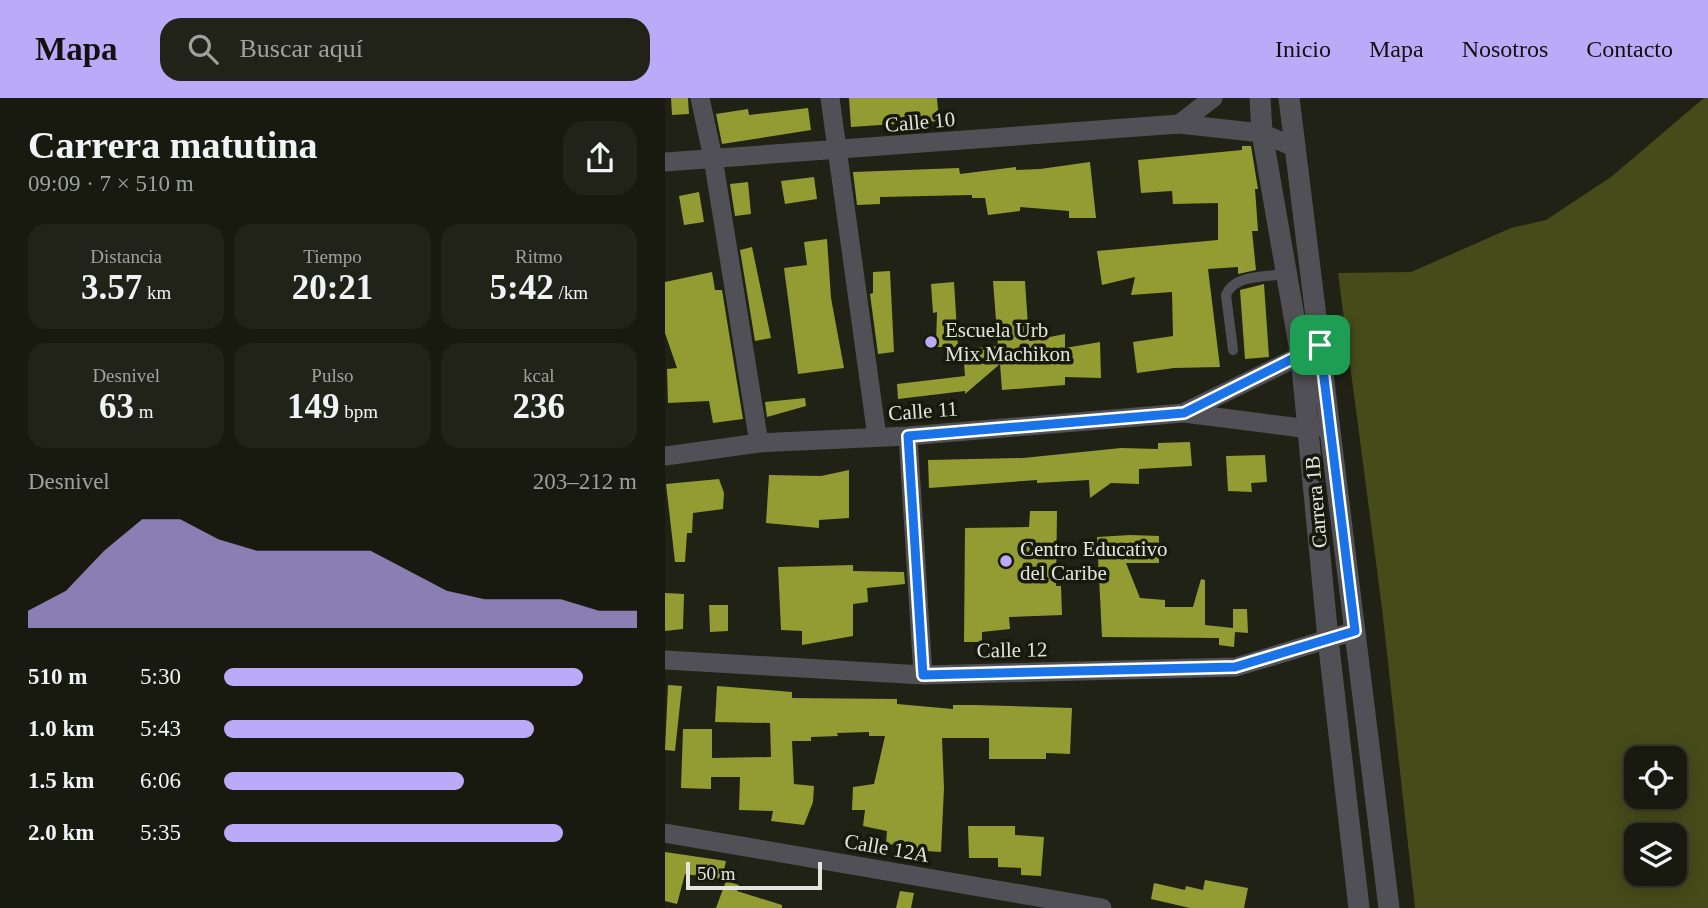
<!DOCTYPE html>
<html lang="es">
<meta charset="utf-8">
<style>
body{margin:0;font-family:Georgia,serif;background:#212319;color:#f1f3f6;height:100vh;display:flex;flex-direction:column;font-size:26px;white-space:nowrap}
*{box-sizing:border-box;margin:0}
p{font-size:23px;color:#9fa19f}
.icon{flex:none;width:38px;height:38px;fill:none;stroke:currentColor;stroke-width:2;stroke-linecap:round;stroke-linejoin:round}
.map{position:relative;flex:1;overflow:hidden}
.side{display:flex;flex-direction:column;background:#181a10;width:665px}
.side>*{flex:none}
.tools{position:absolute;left:959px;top:648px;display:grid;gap:14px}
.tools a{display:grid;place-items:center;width:63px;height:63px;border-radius:14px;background:#181a10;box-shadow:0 4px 18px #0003,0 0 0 2px #363830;font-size:35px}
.scale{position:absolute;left:21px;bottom:18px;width:136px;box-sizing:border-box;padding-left:7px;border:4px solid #e4e6dd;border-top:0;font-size:19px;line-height:24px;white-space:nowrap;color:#e4e6dd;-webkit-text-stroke:5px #17190c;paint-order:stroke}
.pin{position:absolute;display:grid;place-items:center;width:60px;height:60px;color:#fff;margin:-30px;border-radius:14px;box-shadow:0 4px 10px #0006}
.round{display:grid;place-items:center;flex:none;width:74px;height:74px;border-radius:21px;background:#212319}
.headline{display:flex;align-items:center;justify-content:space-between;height:119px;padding:0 28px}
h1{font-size:38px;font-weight:800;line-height:52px}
.stats{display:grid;grid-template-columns:repeat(3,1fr);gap:10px;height:119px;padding:7px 28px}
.stats div{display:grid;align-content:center;border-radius:18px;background:#212319;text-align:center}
.stats b{font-size:35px;font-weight:800}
.stats small{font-size:19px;font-weight:400}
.stats p{font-size:19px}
.chart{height:196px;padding:14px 28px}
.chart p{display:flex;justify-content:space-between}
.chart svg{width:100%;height:126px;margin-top:7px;fill:#baaaf7;opacity:.7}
ul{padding:0 28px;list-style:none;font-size:23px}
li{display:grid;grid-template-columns:112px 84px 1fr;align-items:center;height:52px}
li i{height:18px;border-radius:9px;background:#baaaf7}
header{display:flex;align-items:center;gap:42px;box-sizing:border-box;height:98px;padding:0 35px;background:#baaaf7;color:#111}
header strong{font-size:33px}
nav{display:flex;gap:38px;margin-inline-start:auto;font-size:24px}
.search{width:490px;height:63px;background:#212319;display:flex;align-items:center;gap:18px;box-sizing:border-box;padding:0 24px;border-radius:21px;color:#9fa19f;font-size:26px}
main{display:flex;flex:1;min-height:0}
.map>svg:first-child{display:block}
</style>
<header>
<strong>Mapa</strong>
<div class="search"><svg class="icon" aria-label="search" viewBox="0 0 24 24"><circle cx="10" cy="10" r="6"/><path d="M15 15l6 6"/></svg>Buscar aquí</div>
<nav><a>Inicio</a><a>Mapa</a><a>Nosotros</a><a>Contacto</a></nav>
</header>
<main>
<section class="side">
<div class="headline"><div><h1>Carrera matutina</h1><p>09:09 · 7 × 510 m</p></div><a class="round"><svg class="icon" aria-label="share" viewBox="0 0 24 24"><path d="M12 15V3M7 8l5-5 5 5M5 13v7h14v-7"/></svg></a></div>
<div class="stats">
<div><p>Distancia</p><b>3.57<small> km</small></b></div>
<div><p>Tiempo</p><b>20:21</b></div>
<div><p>Ritmo</p><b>5:42<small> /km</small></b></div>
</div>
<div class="stats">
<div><p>Desnivel</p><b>63<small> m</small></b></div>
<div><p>Pulso</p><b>149<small> bpm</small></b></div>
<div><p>kcal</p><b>236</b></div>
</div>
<div class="chart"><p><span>Desnivel</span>203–212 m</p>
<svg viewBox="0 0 160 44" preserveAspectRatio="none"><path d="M0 44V38L10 31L20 17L30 6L40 6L50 13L60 17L70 17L80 17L90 17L100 24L110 31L120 34L130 34L140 34L150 38L160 38V44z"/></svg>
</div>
<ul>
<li><b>510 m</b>5:30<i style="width:87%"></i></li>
<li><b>1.0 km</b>5:43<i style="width:75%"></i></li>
<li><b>1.5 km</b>6:06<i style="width:58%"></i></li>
<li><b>2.0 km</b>5:35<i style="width:82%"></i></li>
</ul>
</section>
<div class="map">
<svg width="1043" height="810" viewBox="0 0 1043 810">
<rect width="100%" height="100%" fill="#202215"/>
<path fill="#464b19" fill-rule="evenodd" d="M1039 0H1043V810H750L717 510 673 175 746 174 846 130 881 122 946 79ZM971 660H1010V698H971ZM971 737H1010V775H971Z"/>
<path fill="#939c32" d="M6 0H23L24 16 7 17Z
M184 0H272L274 23 186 29Z
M143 10 146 32 57 46 51 16 83 11 84 17Z
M577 48H586L593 91H590L593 133H587L591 172 573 176V169L543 171 555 269 509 270 472 275 468 244 508 238 507 194 466 197 470 179 437 187 432 153 553 142V105L508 106 507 93 476 95 473 62 577 52Z
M425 64 431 120H404V113L355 109V113L323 117 320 100H307V97L215 99V106L192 107 188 74 294 70 295 76 351 69V72L375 71Z
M149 79 152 101 120 106 116 83Z
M83 84 86 116 70 118 65 86Z
M34 94 39 124 19 127 14 98Z
M162 141 166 200 179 270 133 276 119 170 142 167 139 144Z
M87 149 106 240 90 243 75 152Z
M225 173 229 254 213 256 205 196 208 195V174Z
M47 174 50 192H57L78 321 48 325 44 303 3 305 2 271 12 270 0 235V184Z
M328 183H360L364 243 400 236V250L435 244 436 280 400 279V287L337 292 335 266 300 296V293L233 301 232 286 300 278 298 251 333 248Z
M289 184 293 249H271L272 214 268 215 266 186Z
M599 186 604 259 580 261 575 192Z
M140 300 141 308 102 319 100 304Z
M525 344 527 368 474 371V386L446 385 425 400 424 382 372 385V382L264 390 263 362 358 360 456 350 493 351V345Z
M600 357 602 384 586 385 587 394 563 393 561 358Z
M184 372V420L154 422V430L101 425 104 377 156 378Z
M54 381 59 395 58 411 28 415 27 435H22L20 464H10L1 386Z
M365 413H392L391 488H396L397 517 344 519 345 531 317 534V544H299L300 430 364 429Z
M465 437 494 438V465H461L475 500 500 502V509H528L536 481 540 482V527L568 530V511H582L583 535 570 534 569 549 554 547V540L437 539 432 439Z
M188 467V473L239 474 240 486 202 490 203 504 188 506V538L137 547V533L116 532 113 469Z
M0 495 19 496 18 531 0 533Z
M44 507H63V533L45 534Z
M3 587 17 588 10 653 0 652Z
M52 588 127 594V600L232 601V606L288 611V607H310L407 610 405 656 381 655V661H324V640H277L279 690 276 754 246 752V748L221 746 222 733 198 728 200 712H187L188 689 209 686 220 638H204V634L172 635 173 638 146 639V643H127L129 686 149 688 148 704 139 727 106 723 108 713 74 712 75 679H46V691L16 690 18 631H47V660L106 659 105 625 50 624Z
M303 728H350V737L379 739 376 778 356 777V770L333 769V760H304Z
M0 754 61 763 57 781 20 776 12 806 0 803Z
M540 782 583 790 579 810H525L486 801 489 785 520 792 521 788 538 792Z
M61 783 74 787 72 793 117 807V810H51Z
M235 793 249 795 246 810H231Z"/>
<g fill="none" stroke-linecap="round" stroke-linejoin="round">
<path stroke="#515056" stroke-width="10" d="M568 252 561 197C569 176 602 179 621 176"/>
<path stroke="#515056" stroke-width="19" d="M35 0 48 60 94 345
M165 0 212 339
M514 26 548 0
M0 64 514 26 597 35 631 50
M520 314 647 252
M243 338 258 577
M0 358 94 345 243 338 519 315 644 331 657 328
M0 562 258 577 571 569 690 533
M0 735 437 810"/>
<path stroke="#515056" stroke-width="21" d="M595 0 597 35 636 259 663 541 694 810
M624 0 724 810"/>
</g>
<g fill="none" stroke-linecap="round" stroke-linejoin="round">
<g stroke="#fff" stroke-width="14">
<path id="route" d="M655 247 690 533 570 569 258 577 243 338 519 315Z"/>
</g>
<use href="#route" stroke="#1a73e8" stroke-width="9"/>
</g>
<g fill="#baaaf7" stroke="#17190c" stroke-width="2.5">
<circle cx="266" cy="244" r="7"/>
<circle cx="341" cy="463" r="7"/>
</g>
<g text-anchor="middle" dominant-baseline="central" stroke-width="7" stroke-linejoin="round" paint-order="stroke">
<g font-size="21" fill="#e4e6dd" stroke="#17190c">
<text transform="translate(255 24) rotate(-5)">Calle 10</text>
<text transform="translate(258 313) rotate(-4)">Calle 11</text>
<text transform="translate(651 404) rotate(-95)">Carrera 1B</text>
<text transform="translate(347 552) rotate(-1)">Calle 12</text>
<text transform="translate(222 750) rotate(10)">Calle 12A</text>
</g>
<g font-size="21" fill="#e4e6dd" stroke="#17190c" text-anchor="start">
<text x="280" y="232">Escuela Urb<tspan x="280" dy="24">Mix Machikon</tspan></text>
<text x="355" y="451">Centro Educativo<tspan x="355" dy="24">del Caribe</tspan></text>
</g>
</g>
</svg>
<div class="tools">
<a><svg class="icon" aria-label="locate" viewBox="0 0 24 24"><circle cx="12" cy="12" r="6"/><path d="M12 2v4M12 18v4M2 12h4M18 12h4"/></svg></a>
<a><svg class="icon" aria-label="layers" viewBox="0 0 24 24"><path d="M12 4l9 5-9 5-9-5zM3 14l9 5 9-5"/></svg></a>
</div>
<div class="scale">50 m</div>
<div class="pin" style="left:655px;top:247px;background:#1e9e55"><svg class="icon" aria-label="arrive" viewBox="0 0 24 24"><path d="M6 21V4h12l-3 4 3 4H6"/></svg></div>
</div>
</main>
